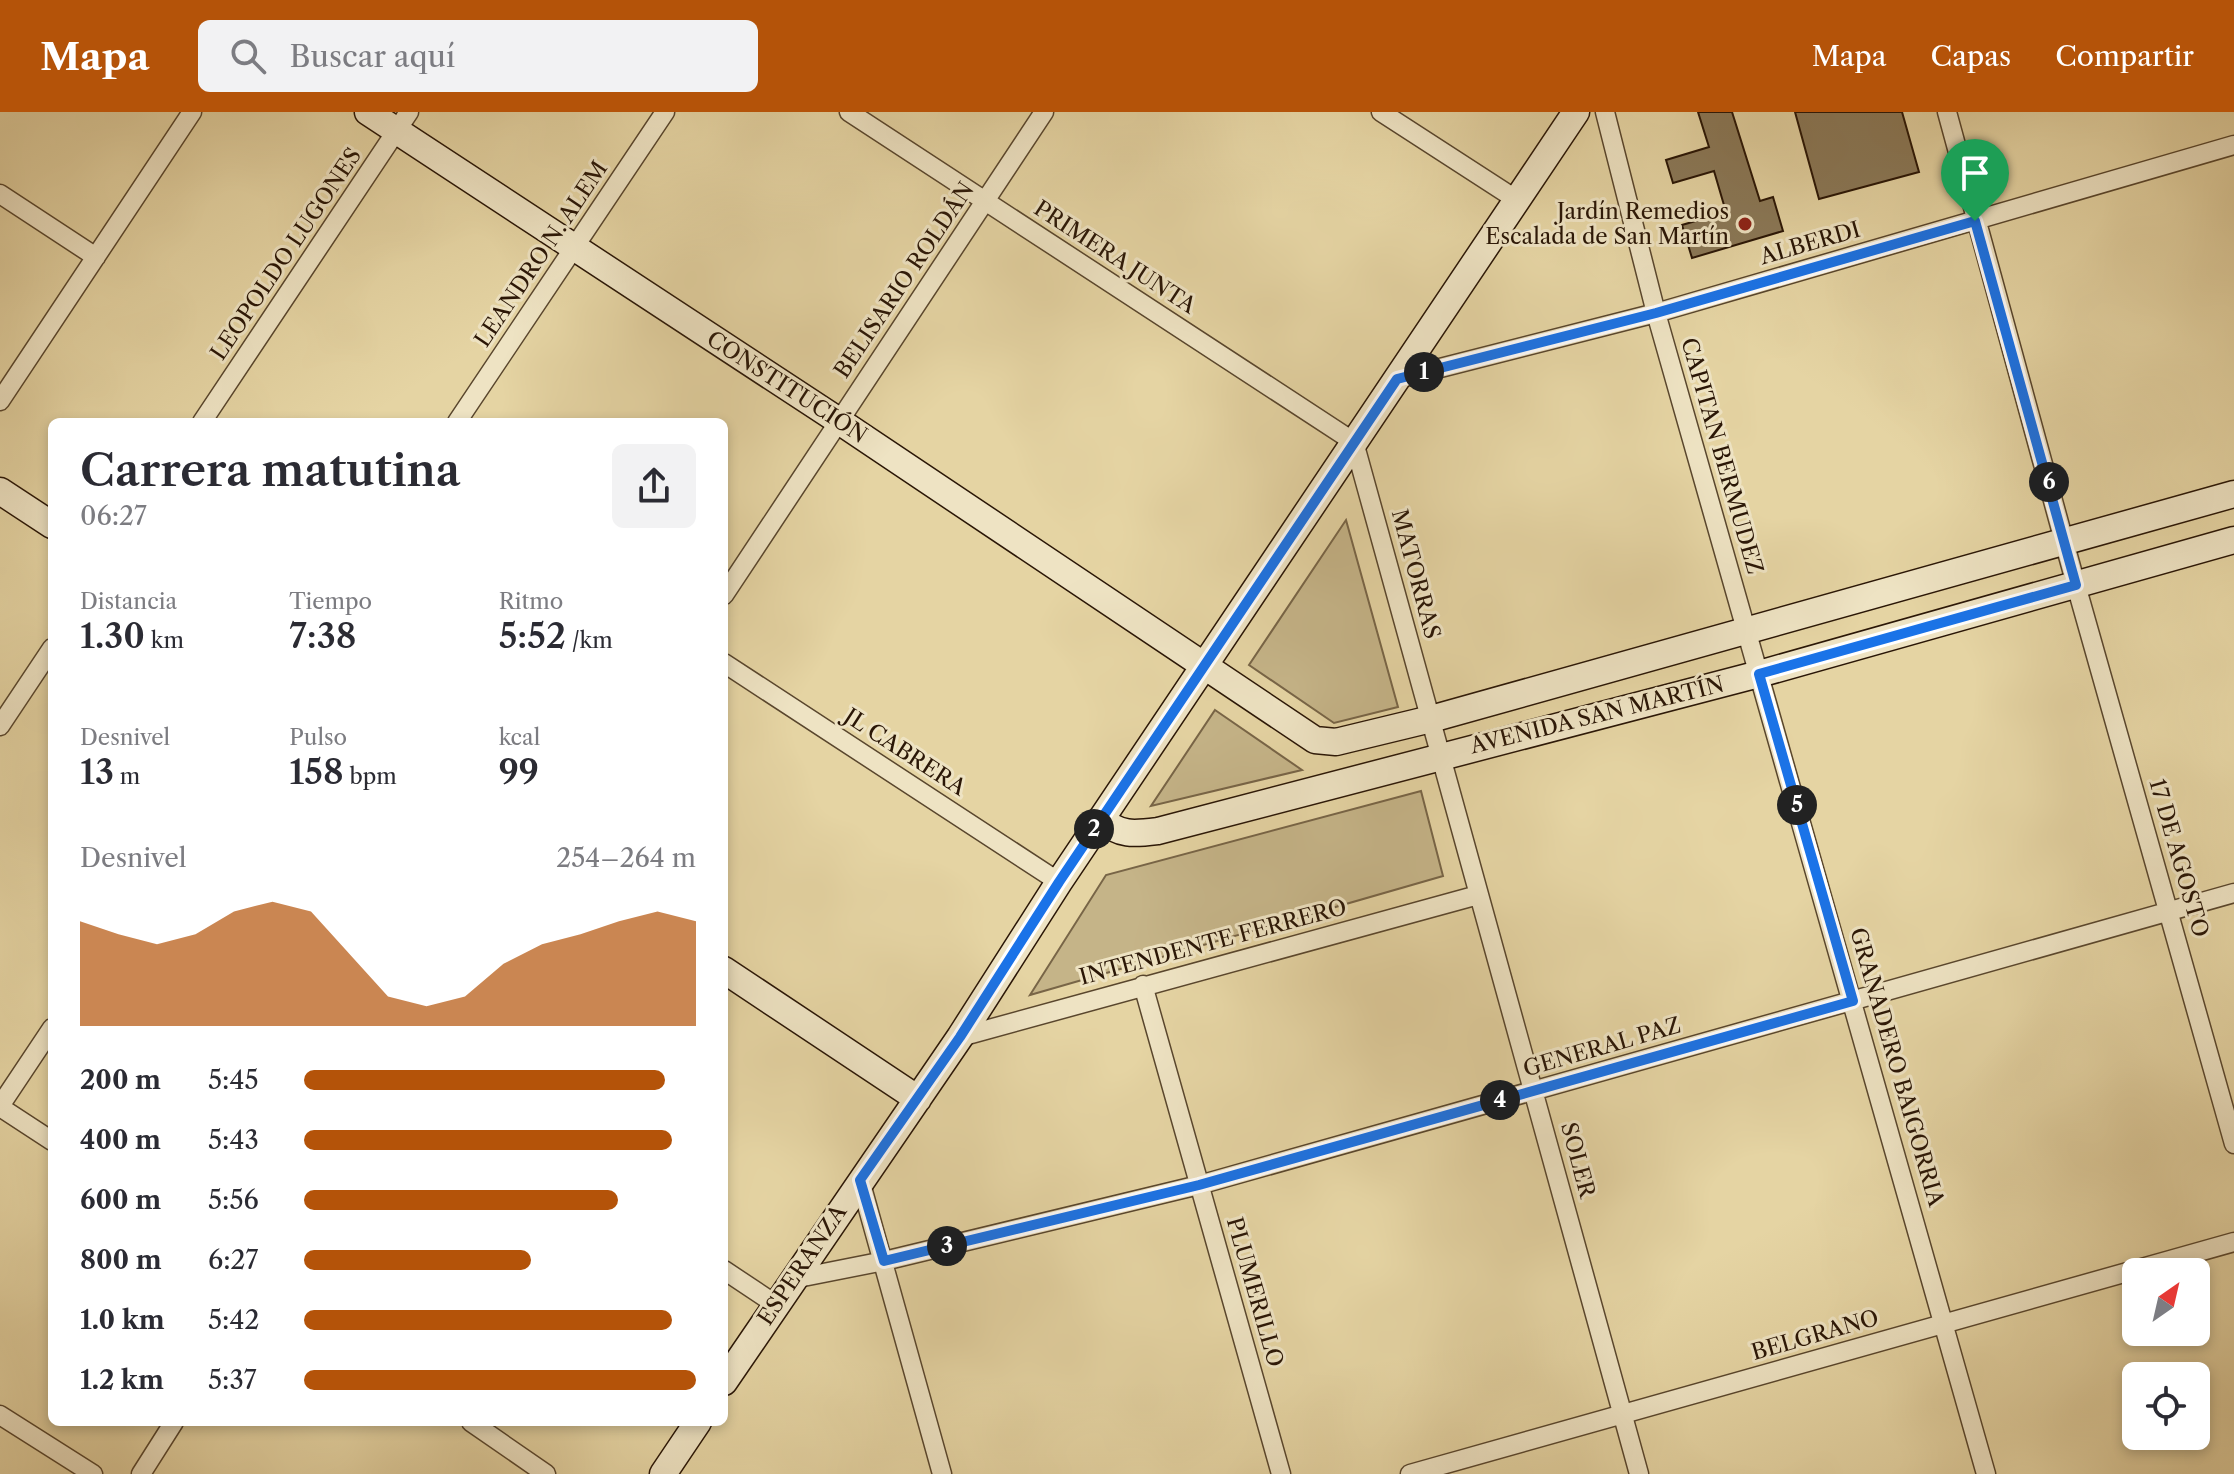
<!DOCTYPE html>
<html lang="es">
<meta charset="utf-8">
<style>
body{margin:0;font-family:"Libre Caslon Text",serif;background:#f2f2f3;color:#2b2b33;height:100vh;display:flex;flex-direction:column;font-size:30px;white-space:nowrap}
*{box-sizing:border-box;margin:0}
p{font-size:26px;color:#7c7c81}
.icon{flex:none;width:44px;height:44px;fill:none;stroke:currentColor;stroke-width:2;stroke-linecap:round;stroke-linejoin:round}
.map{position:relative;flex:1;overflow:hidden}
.sheet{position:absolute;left:48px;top:306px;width:680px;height:1008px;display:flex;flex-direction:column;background:#fff;border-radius:12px;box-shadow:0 4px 12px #0003}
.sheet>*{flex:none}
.needle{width:52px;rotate:34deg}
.tools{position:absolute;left:2122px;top:1146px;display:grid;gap:16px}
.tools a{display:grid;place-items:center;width:88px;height:88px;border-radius:12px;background:#fff;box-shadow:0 4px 12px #0003;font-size:40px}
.pin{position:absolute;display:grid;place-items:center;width:68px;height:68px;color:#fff;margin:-82px -34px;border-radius:50% 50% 50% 0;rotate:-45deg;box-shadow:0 0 8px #0007}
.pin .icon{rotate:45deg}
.km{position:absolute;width:40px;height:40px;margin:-20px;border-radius:50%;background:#222;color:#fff;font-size:22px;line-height:40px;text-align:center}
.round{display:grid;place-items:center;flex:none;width:84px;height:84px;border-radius:12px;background:#f2f2f3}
.overview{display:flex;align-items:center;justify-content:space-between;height:136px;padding:0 32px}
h1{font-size:44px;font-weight:600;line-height:60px}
.stats{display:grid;grid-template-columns:repeat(3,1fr);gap:12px;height:136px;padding:8px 32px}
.stats div{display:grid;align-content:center}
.stats b{font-size:34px;font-weight:600}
.stats small{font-size:22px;font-weight:400}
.stats p{font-size:22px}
.chart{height:224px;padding:16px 32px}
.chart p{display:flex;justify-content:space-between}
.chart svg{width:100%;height:144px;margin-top:8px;fill:#b45309;opacity:.7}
ul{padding:0 32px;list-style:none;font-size:26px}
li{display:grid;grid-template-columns:128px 96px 1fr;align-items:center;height:60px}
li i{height:20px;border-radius:10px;background:#b45309}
header{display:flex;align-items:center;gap:48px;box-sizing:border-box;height:112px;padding:0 40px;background:#b45309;color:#fff}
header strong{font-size:38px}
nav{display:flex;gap:44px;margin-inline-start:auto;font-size:28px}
.search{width:560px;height:72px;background:#f2f2f3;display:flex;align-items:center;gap:20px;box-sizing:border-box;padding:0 28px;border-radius:12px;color:#7c7c81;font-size:30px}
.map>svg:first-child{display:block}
</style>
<header>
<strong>Mapa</strong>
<div class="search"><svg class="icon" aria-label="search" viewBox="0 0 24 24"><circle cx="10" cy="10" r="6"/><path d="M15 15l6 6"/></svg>Buscar aquí</div>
<nav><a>Mapa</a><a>Capas</a><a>Compartir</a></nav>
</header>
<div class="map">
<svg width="2234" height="1362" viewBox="0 0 2234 1362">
<rect width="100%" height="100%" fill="#e5d4a3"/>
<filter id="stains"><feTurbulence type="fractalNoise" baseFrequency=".0025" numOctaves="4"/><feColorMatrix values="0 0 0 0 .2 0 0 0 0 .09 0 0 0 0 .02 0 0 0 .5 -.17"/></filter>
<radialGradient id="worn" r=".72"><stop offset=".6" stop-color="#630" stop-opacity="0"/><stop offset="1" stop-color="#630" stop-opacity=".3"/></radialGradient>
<path fill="#c5b488" stroke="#786547" stroke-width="2" d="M1346 408 1398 595 1334 611 1249 553Z
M1215 598 1302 658 1151 694Z
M1421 679 1443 764 1030 883 1106 763Z"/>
<path fill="#8b7958" stroke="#2a1606" stroke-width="2" d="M1698 0H1732L1760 89 1773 85 1783 119 1692 146 1682 113 1726 100 1714 59 1673 71 1666 48 1709 35Z
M1795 0H1902L1919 60 1819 87Z"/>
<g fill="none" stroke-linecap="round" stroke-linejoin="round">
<g stroke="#59462d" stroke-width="21">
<path id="street" d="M849 0 1354 330 1639 1362
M1381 0 1517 88
M1605 0 1656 201 1986 1362
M1947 0 2076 473 2234 1032
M0 82 96 145
M1397 267 1656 201 2234 33
M0 289 192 0
M202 310 409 0
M457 310 665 0
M724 483 1044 0
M724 551 1059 770
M0 614 52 536
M1143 873 1281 1362
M960 925 1478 783
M0 994 52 916
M0 995 52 1029
M860 1068 942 1362
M724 1158 775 1192
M793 1167 884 1149 1199 1073 2234 781
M0 1303 93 1362
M471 1310 546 1362
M141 1362 174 1310
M1410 1362 2234 1130"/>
</g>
<g stroke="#2a1606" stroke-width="29">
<path id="secondary" d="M368 0 839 309 1315 628 1336 630 1431 607 2234 382
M0 379 52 413
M1101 707C1120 724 1134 722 1158 719L1759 562 2234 428
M724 858 918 987
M724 1270 960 925 1059 770 1576 0
M663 1362 698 1310"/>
</g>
<use href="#street" stroke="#eee3c3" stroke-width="18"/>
<use href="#secondary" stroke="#eee3c3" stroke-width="26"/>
</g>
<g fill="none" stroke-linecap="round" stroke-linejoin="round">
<g stroke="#fff" stroke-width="16">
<path id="route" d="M1975 109 2076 473 1759 562 1853 889 1199 1073 884 1149 860 1068 960 925 1059 770 1397 267 1656 201Z"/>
</g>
<use href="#route" stroke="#1a73e8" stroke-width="10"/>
</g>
<circle fill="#8f2418" stroke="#eee3c3" stroke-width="3" cx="1745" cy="112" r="8"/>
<g text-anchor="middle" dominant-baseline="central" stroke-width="6" stroke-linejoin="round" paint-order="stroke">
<g font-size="22" fill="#2a1606" stroke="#eee3c3" text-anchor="end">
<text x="1729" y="99">Jardín Remedios<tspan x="1729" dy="25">Escalada de San Martín</tspan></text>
</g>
<g font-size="22" fill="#2a1606" stroke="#eee3c3">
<text transform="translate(1810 131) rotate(-16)">ALBERDI</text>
<text transform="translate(286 142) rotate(-56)">LEOPOLDO LUGONES</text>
<text transform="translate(541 142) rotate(-56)">LEANDRO N. ALEM</text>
<text transform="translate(1115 145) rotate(33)">PRIMERA JUNTA</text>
<text transform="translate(904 168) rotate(-56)">BELISARIO ROLDÁN</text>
<text transform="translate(787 275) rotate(33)">CONSTITUCIÓN</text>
<text transform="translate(1722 344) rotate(74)">CAPITAN BERMUDEZ</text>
<text transform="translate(1416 462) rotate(75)">MATORRAS</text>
<text transform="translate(1597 603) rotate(-14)">AVENIDA SAN MARTÍN</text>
<text transform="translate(905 640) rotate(33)">JL CABRERA</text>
<text transform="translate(2179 746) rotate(74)">17 DE AGOSTO</text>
<text transform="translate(1213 830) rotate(-15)">INTENDENTE FERRERO</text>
<text transform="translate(1602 935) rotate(-16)">GENERAL PAZ</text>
<text transform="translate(1897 955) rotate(74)">GRANADERO BAIGORRIA</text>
<text transform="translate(1578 1048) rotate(75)">SOLER</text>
<text transform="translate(802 1153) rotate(-56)">ESPERANZA</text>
<text transform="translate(1255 1180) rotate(74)">PLUMERILLO</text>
<text transform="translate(1815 1223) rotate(-16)">BELGRANO</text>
</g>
</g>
<rect width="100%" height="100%" filter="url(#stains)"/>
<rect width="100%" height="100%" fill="url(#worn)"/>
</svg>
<div class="tools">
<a><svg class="needle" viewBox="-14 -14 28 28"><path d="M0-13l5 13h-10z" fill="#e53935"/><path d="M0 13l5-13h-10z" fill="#7c7c81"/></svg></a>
<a><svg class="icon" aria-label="locate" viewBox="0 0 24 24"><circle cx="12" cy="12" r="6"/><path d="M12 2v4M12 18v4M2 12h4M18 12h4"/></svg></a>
</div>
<div class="pin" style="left:1975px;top:109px;background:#1e9e55"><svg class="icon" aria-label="arrive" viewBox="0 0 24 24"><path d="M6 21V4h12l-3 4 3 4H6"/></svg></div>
<b class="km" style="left:1424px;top:260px">1</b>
<b class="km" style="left:1094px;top:717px">2</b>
<b class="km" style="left:947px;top:1134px">3</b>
<b class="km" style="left:1500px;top:988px">4</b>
<b class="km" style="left:1797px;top:693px">5</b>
<b class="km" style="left:2049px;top:370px">6</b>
<section class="sheet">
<div class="overview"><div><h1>Carrera matutina</h1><p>06:27</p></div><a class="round"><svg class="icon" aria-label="share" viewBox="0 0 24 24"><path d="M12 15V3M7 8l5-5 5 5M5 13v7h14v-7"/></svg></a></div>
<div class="stats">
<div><p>Distancia</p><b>1.30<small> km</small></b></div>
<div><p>Tiempo</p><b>7:38</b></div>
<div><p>Ritmo</p><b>5:52<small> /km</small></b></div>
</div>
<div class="stats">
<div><p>Desnivel</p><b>13<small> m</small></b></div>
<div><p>Pulso</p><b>158<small> bpm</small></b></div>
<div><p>kcal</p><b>99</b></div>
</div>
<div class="chart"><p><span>Desnivel</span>254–264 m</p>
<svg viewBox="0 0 160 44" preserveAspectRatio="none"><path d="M0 44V12L10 16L20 19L30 16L40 9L50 6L60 9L70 22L80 35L90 38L100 35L110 25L120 19L130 16L140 12L150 9L160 12V44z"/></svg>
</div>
<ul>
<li><b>200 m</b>5:45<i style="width:92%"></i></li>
<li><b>400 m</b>5:43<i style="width:94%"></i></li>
<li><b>600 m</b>5:56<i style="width:80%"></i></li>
<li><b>800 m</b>6:27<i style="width:58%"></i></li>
<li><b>1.0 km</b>5:42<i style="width:94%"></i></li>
<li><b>1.2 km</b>5:37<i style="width:100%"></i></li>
</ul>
</section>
</div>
